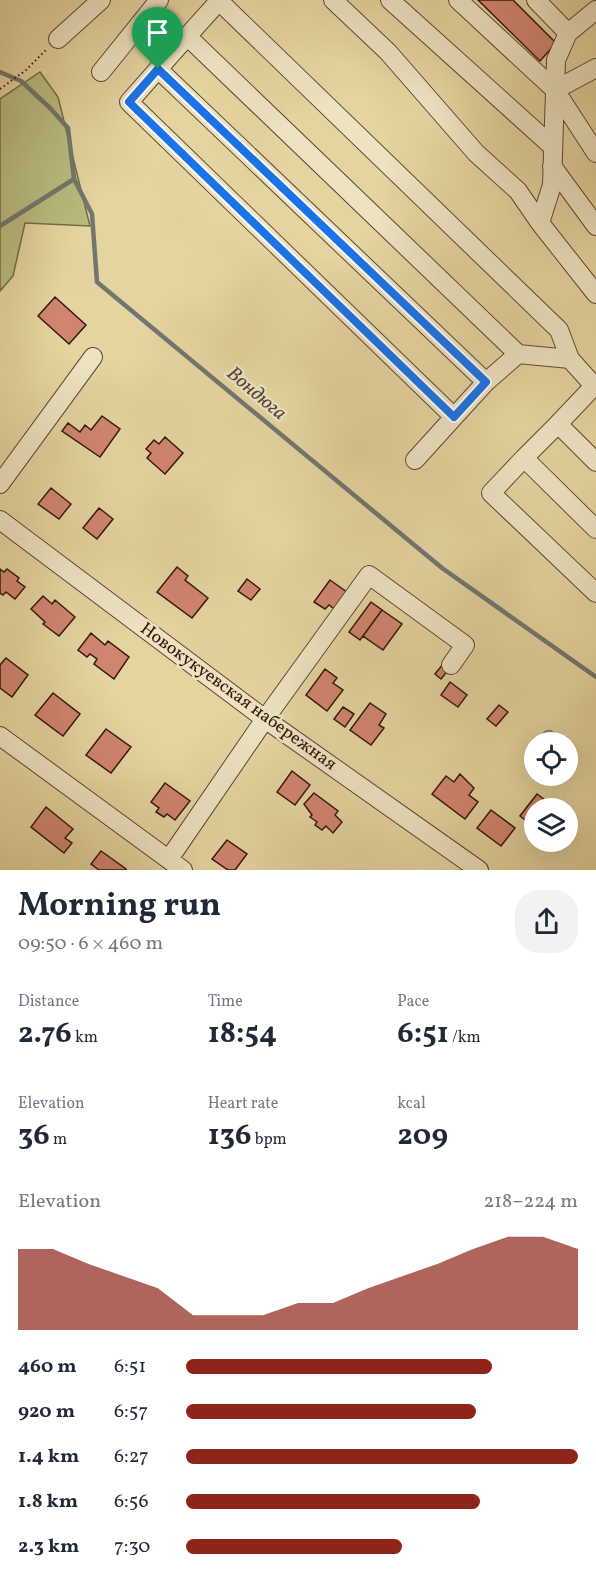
<!DOCTYPE html>
<meta charset="utf-8">
<style>
body{margin:0;font-family:Vollkorn,serif;background:#f2f2f3;color:#1f2937;height:100vh;display:flex;flex-direction:column;font-size:22px;white-space:nowrap}
*{box-sizing:border-box;margin:0}
p{font-size:20px;color:#747a83}
.icon{flex:none;width:33px;height:33px;fill:none;stroke:currentColor;stroke-width:2;stroke-linecap:round;stroke-linejoin:round}
.map{position:relative;height:870px;overflow:hidden}
.details{display:flex;flex-direction:column;background:#fff;flex:1}
.details>*{flex:none}
.fabs{position:absolute;left:524px;top:732px;display:grid;gap:12px}
.fabs a{display:grid;place-items:center;width:54px;height:54px;border-radius:50%;background:#fff;box-shadow:0 6px 24px #0002;font-size:30px}
.pin{position:absolute;display:grid;place-items:center;width:51px;height:51px;color:#fff;margin:-62px -26px;border-radius:50% 50% 50% 0;rotate:-45deg;box-shadow:0 0 6px #0007}
.pin .icon{rotate:45deg}
.round{display:grid;place-items:center;flex:none;width:63px;height:63px;border-radius:24px;background:#f2f2f3}
.overview{display:flex;align-items:center;justify-content:space-between;height:102px;padding:0 18px}
h1{font-size:33px;font-weight:700;line-height:45px}
.metrics{display:grid;grid-template-columns:repeat(3,1fr);gap:9px;height:102px;padding:6px 18px}
.metrics div{display:grid;align-content:center}
.metrics b{font-size:30px;font-weight:700}
.metrics small{font-size:16px;font-weight:400}
.metrics p{font-size:16px}
.chart{height:168px;padding:12px 18px}
.chart p{display:flex;justify-content:space-between}
.chart svg{width:100%;height:108px;margin-top:6px;fill:#8f2418;opacity:.7}
ul{padding:0 18px;list-style:none;font-size:20px}
li{display:grid;grid-template-columns:96px 72px 1fr;align-items:center;height:45px}
li i{height:15px;border-radius:8px;background:#8f2418}
.map>svg:first-child{display:block}
</style>
<div class="map">
<svg width="596" height="870" viewBox="0 0 596 870">
<rect width="100%" height="100%" fill="#e4d4a0"/>
<filter id="stains"><feTurbulence type="fractalNoise" baseFrequency=".00333" numOctaves="4"/><feColorMatrix values="0 0 0 0 .2 0 0 0 0 .09 0 0 0 0 .02 0 0 0 .5 -.17"/></filter>
<radialGradient id="worn" r=".72"><stop offset=".6" stop-color="#630" stop-opacity="0"/><stop offset="1" stop-color="#630" stop-opacity=".3"/></radialGradient>
<path fill="#b8bc81" stroke="#756a47" stroke-width="1.5" d="M40 72 58 97 90 226 25 223 13 276 0 291V99Z"/>
<path fill="#9cb5b1" stroke="#72766f" stroke-width="1.5" d="M546 731H551L558 735V738L554 742H534Z"/>
<g fill="none" stroke-linecap="round" stroke-linejoin="round">
<path stroke="#72766f" stroke-width="4.5" d="M0 72 21 81 50 108 68 128 74 179 92 214 97 282 442 568 596 677
M0 226 74 179"/>
</g>
<path fill="#d1856f" stroke="#32180d" stroke-width="1.5" d="M478 0H513L556 43 540 61Z
M55 297 86 325 69 344 38 316Z
M102 416 120 429 100 457 62 431 68 423 80 432 85 425 91 430Z
M165 437 183 453 165 474 147 458 151 453 146 449 154 440 159 444Z
M51 488 71 504 59 519 38 504Z
M99 508 113 519 97 539 83 528Z
M177 567 188 576 185 580 208 598 192 618 157 592Z
M0 569 4 572 7 569 19 578 17 581 25 587 15 599 6 592 3 595 0 593Z
M247 579 260 589 251 600 238 591Z
M330 580 351 595 338 612 329 605 325 609 314 602Z
M43 596 52 604 55 600 75 617 59 636 43 624 45 622 31 609Z
M371 602 382 610 360 640 349 632Z
M382 610 402 624 383 650 363 636Z
M91 633 105 645 108 641 129 657 114 679 94 664 97 659 90 654 87 657 78 650Z
M6 658 28 675 12 697 0 688V665Z
M443 664 449 669 441 679 435 674Z
M325 669 337 678 333 683 343 690 327 711 306 695Z
M450 682 467 695 458 707 441 695Z
M53 693 80 714 63 736 35 715Z
M370 703 386 714 379 725 384 728 371 745 350 730Z
M499 705 508 712 496 726 487 719Z
M343 707 354 714 345 727 334 719Z
M106 729 131 747 111 773 86 755Z
M292 771 310 785 295 805 277 792Z
M460 774 474 788 469 795 478 802 465 819 432 794 446 776 454 782Z
M165 783 190 801 175 820 167 814 164 817 156 812 159 808 151 802Z
M314 793 338 811 335 815 342 822 333 833 326 826 322 830 315 825 317 822 310 817 312 815 304 804Z
M537 794 549 803 544 808H534V821L531 825 520 816Z
M46 807 73 829 65 838 72 843 64 853 31 827Z
M491 810 515 828 501 846 477 828Z
M227 840 247 854 235 870H228L212 859Z
M101 851 126 869V870H99L91 864Z"/>
<g fill="none" stroke-linecap="round" stroke-linejoin="round">
<g stroke="#5e4732" stroke-width="20">
<path id="minor" d="M333 0 388 52 476 153 518 191 540 223 552 185 556 60 568 33 596 10
M390 0 553 147
M458 0 555 90 596 153
M536 0 568 33
M219 1 559 330 570 359
M187 36 518 354
M58 39 101 0
M158 69 486 382 454 417 129 102C159 68 189 34 220 0
M101 72 159 0
M555 90 596 68
M552 166 596 226
M540 223 596 294
M486 382 518 354 570 359 596 388
M558 424 596 384
M524 458 558 424 596 462
M415 460 454 417
M0 484 93 357
M0 520 265 719 479 870
M596 529 524 458 491 493 596 593
M0 736 183 870
M169 859 265 719 369 575 465 645 451 665"/>
</g>
<path stroke="#32180d" stroke-width="2" stroke-dasharray="1.5 3" stroke-linecap="butt" d="M0 89 26 70 46 50"/>
<use href="#minor" stroke="#ede3c1" stroke-width="18"/>
</g>
<g fill="none" stroke-linecap="round" stroke-linejoin="round">
<g stroke="#fff" stroke-width="12">
<path id="route" d="M158 69 486 382 454 417 129 102Z"/>
</g>
<use href="#route" stroke="#1a73e8" stroke-width="8"/>
</g>
<g text-anchor="middle" dominant-baseline="central" stroke-width="5" stroke-linejoin="round" paint-order="stroke">
<g font-size="18" fill="#32180d" stroke="#ede3c1">
<text transform="translate(238 697) rotate(36)">Новокукуевская набережная</text>
</g>
<g font-size="20" font-style="italic" fill="#52473e" stroke="#ede3c1">
<text transform="translate(256 394) rotate(40)">Вондюга</text>
</g>
</g>
<rect width="100%" height="100%" filter="url(#stains)"/>
<rect width="100%" height="100%" fill="url(#worn)"/>
</svg>
<div class="fabs">
<a><svg class="icon" aria-label="locate" viewBox="0 0 24 24"><circle cx="12" cy="12" r="6"/><path d="M12 2v4M12 18v4M2 12h4M18 12h4"/></svg></a>
<a><svg class="icon" aria-label="layers" viewBox="0 0 24 24"><path d="M12 4l9 5-9 5-9-5zM3 14l9 5 9-5"/></svg></a>
</div>
<div class="pin" style="left:158px;top:69px;background:#1e9e55"><svg class="icon" aria-label="arrive" viewBox="0 0 24 24"><path d="M6 21V4h12l-3 4 3 4H6"/></svg></div>
</div>
<section class="details">
<div class="overview"><div><h1>Morning run</h1><p>09:50 · 6 × 460 m</p></div><a class="round"><svg class="icon" aria-label="share" viewBox="0 0 24 24"><path d="M12 15V3M7 8l5-5 5 5M5 13v7h14v-7"/></svg></a></div>
<div class="metrics">
<div><p>Distance</p><b>2.76<small> km</small></b></div>
<div><p>Time</p><b>18:54</b></div>
<div><p>Pace</p><b>6:51<small> /km</small></b></div>
</div>
<div class="metrics">
<div><p>Elevation</p><b>36<small> m</small></b></div>
<div><p>Heart rate</p><b>136<small> bpm</small></b></div>
<div><p>kcal</p><b>209</b></div>
</div>
<div class="chart"><p><span>Elevation</span>218–224 m</p>
<svg viewBox="0 0 160 44" preserveAspectRatio="none"><path d="M0 44V11L10 11L20 17L30 22L40 27L50 38L60 38L70 38L80 33L90 33L100 27L110 22L120 17L130 11L140 6L150 6L160 11V44z"/></svg>
</div>
<ul>
<li><b>460 m</b>6:51<i style="width:78%"></i></li>
<li><b>920 m</b>6:57<i style="width:74%"></i></li>
<li><b>1.4 km</b>6:27<i style="width:100%"></i></li>
<li><b>1.8 km</b>6:56<i style="width:75%"></i></li>
<li><b>2.3 km</b>7:30<i style="width:55%"></i></li>
</ul>
</section>
